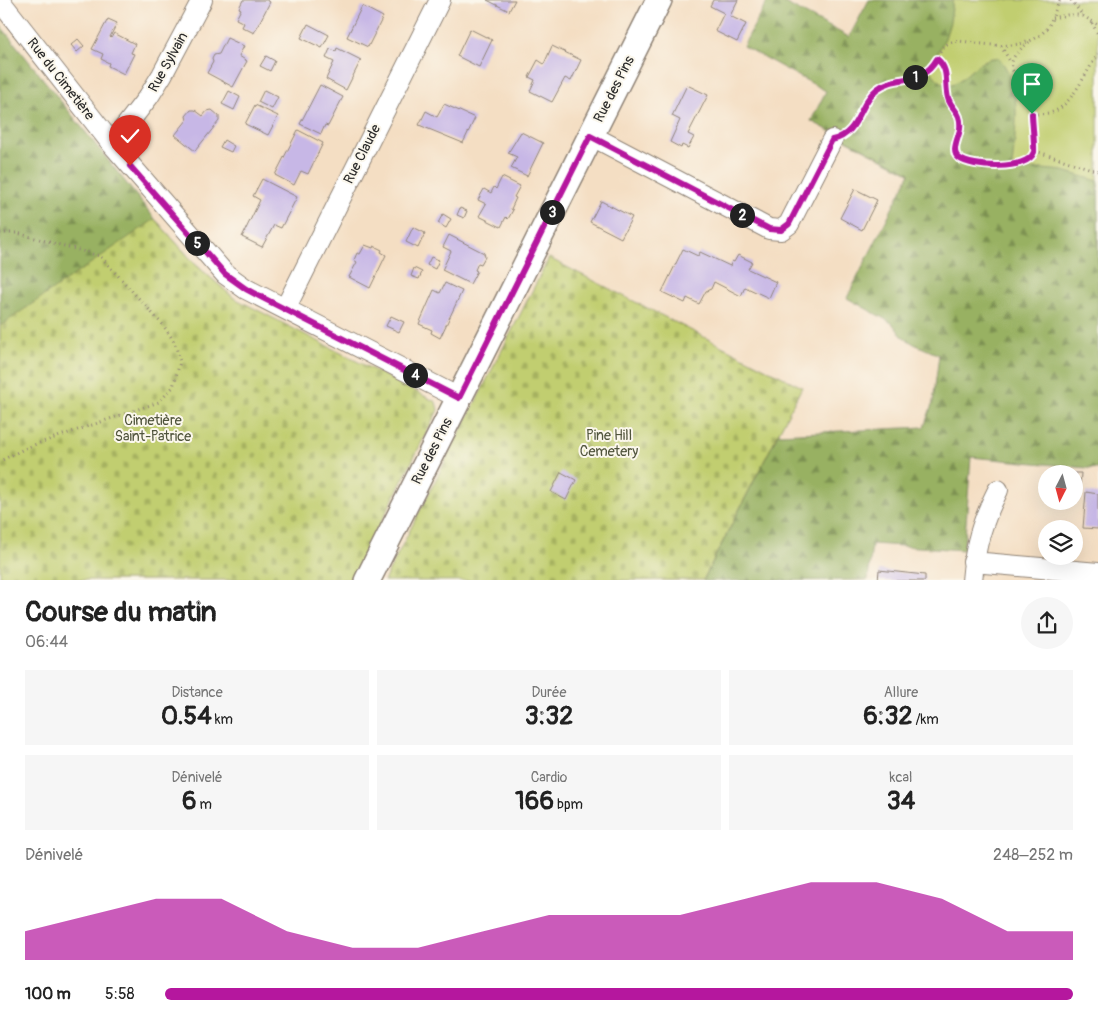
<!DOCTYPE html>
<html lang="fr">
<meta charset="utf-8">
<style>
body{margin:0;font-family:Pangolin,sans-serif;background:#f6f6f6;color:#222;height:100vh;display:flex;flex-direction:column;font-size:19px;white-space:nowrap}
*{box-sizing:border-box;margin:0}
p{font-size:16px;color:#767676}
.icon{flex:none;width:28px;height:28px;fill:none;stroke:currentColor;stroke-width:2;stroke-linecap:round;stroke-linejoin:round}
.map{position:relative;height:580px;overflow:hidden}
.drawer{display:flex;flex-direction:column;background:#fff;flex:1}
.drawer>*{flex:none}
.needle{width:32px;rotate:186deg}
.controls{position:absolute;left:1038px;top:465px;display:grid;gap:10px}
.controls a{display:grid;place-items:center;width:45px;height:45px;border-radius:50%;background:#fff;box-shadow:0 5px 20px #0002;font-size:25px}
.pin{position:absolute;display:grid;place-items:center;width:42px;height:42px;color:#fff;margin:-51px -21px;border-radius:50% 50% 50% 0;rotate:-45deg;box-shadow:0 0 5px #0007}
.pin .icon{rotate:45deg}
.km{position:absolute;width:25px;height:25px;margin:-12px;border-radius:50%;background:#222;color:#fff;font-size:14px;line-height:25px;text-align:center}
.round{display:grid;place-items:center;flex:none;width:52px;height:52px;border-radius:26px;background:#f6f6f6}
.headline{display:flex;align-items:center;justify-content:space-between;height:85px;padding:0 25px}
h1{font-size:28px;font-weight:700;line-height:38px}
.metrics{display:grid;grid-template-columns:repeat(3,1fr);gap:8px;height:85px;padding:5px 25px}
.metrics div{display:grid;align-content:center;border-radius:0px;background:#f6f6f6;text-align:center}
.metrics b{font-size:25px;font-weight:700}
.metrics small{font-size:14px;font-weight:400}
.metrics p{font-size:14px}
.chart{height:140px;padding:10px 25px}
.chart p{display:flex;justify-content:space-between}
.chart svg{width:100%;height:90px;margin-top:5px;fill:#b5179e;opacity:.7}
ul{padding:0 25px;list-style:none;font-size:16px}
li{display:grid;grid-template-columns:80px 60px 1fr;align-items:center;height:38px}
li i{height:12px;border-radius:6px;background:#b5179e}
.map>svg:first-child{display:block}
</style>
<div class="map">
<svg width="1098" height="581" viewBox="0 0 1098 581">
<defs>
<pattern id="forest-firs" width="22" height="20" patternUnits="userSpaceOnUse" patternTransform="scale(1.25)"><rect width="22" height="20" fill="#98b162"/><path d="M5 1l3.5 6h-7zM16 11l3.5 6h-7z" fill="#7c9051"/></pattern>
<pattern id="cemetery-stones" width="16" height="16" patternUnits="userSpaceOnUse" patternTransform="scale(1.25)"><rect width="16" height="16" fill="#c1ce70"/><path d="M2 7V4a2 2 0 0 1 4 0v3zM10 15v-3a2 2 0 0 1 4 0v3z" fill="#a6b161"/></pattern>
</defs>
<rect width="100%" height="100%" fill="#fbf7ec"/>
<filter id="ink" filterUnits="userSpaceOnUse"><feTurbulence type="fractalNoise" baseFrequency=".02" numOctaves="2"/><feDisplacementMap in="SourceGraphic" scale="10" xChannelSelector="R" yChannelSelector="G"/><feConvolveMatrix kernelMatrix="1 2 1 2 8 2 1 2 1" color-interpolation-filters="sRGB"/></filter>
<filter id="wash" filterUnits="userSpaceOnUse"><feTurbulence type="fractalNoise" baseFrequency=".0096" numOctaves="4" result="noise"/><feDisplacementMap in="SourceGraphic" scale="20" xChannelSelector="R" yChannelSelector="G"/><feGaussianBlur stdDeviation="1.12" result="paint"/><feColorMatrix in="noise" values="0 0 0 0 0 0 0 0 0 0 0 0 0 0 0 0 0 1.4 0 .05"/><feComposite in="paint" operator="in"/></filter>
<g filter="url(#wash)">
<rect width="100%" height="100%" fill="#f4dec3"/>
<path fill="#c1ce70" stroke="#767c4e" d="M914 0H1098V272L844 139Z"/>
<path fill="url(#forest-firs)" stroke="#626e46" d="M768 0H779L849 37 869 0H953L950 22 945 38 930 69C954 111 970 54 999 58 1024 88 1015 131 1012 167L1016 170 1042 169 1063 171 1098 181V469L971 457 964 550 872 544 868 580 703 581 778 434 924 427 933 402 939 355 914 344 902 336 892 323 847 298 910 173 811 121 826 91 743 46Z
M0 25 155 219 196 265 234 298 0 554Z"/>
<path fill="url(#cemetery-stones)" stroke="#767c4e" d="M155 219 196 265 234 298 436 402 438 410 352 580H0V326Z
M549 258 802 387 703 580 384 581Z"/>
<g id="blocks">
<path fill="#c7b7e6" d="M243 0H267L270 2 254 33 242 27 244 23 236 19 241 9 239 8Z
M487 0H515L509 11Z
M713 0H738L730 16 746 24 737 42 715 31 724 13 710 6Z
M362 6 383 17 368 47 347 37Z
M108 19 117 23 110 37 111 38 114 33 135 44 131 53 134 54 124 74 108 66 109 63 101 59 103 54 92 49Z
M308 24 329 35 322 48 301 38Z
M470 29 492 40 479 67 457 56Z
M227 38 244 46 239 56 247 61 233 87 207 73 213 62 212 59 214 55 219 54Z
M78 39 84 46 77 52 71 45Z
M552 46 581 60 571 81 565 78 552 102 530 91 535 80 529 77 538 60 544 64Z
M337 48 361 60 346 90 326 79 334 62 326 58 330 49 336 51Z
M266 56 275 61 270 71 260 66Z
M320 85 343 97 328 126 325 125 321 134 300 124Z
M687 85 708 95 688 134 694 137 688 148 682 145 681 148 670 142 680 120 672 116Z
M264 90 278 97 272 109 258 102Z
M229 91 240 97 234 110 222 104Z
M444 104 475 118 463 143 419 125 426 111 437 117Z
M255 105 278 116 268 135 245 124Z
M191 110H195L203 116 207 111 212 110 219 116V121L195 151 175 135 187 120 186 116Z
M298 130 323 143 308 174 301 171 294 185 275 175Z
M521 132 543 143 527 176 511 168 517 157 508 153Z
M224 140 234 146 231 152 220 147Z
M502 177 520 186 514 197 516 198 511 209 513 210 508 219 506 217 501 227 479 216 486 204 478 200 484 189 491 193 494 187 496 189Z
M262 179 297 197 281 228 274 225 262 247 242 237 260 200 253 196Z
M855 189 877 200 862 230 840 218Z
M601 201 632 217 621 238 590 222Z
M460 208 467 211 464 218 457 215Z
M443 214 451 219 446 228 438 223Z
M413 227 425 233 418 248 406 242Z
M449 235 484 253 485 257 481 264 478 263 475 270 477 271 470 284 442 270 451 251 443 247Z
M365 245 373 248 374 246 382 250 381 252 386 255 370 288 349 277 357 262 354 260 357 253 360 254Z
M683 249 698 256 700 252 730 266 732 261 734 262 738 255 752 262 748 269 776 282 769 298 745 287 741 296 714 282 711 289 706 291 699 304 687 298 685 303 662 292Z
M431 257 439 260 435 269 427 265Z
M414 268 422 272 419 279 411 276Z
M445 283 462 291 440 338 431 333 432 330 419 324 434 290 440 293Z
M391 316 404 322 399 332 386 326Z
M561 472 576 480 566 500 551 492Z
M1074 473H1081L1080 488H1074Z
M1086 492 1098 494V529L1083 528Z
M879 570 925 575V581H878Z"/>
</g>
</g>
<g filter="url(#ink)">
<use href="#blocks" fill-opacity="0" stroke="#908477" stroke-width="1"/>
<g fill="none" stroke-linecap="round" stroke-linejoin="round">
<g stroke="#908477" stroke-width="22">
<path id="minor" d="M0 1 112 144 225 274 246 289 459 398
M590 135 769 229 781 230 789 224 832 140
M112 144 149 96 162 75 202 0
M285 309 440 0
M973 562 1098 573
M972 581C975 544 982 522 998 490"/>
</g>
<g stroke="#908477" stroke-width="28">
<path id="tertiary" d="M367 581 659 0"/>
</g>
<path stroke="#908477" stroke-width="3" stroke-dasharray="1 4" stroke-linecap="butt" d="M1071 0 1083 16 1098 25
M1052 18 1067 15H1082
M1092 23 1098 34
M1029 42C1020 50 1010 56 1012 69L1031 109 1035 151 1098 171
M1001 46 1011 63
M937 59C950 70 944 83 949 98 952 107 960 111 960 122 961 132 954 143 955 152 958 166 994 167 1005 166 1017 164 1029 161 1035 151
M1032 114C1040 114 1048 114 1055 111 1073 103 1087 70 1098 54
M848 133C859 116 868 89 889 83 900 80 916 80 925 73 936 65 939 45 952 42 962 40 973 43 983 44 1005 47 1036 47 1049 25 1053 17 1056 8 1060 0
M0 233H17L100 256 163 325 175 343 180 362 173 387 159 402 28 447 0 461"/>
<use href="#minor" stroke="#fff" stroke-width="20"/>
<use href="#tertiary" stroke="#fff" stroke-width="25"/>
</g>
</g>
<g fill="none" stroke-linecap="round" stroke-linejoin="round" filter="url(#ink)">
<g stroke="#fff" stroke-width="10">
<path id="route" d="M130 166 225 274 246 289 261 297 459 398 590 136 769 229 781 230 789 224 832 140C860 134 858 104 877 89 898 73 921 87 937 59 950 70 944 83 948 98 952 111 962 111 960 129 959 137 950 152 959 158 971 168 1028 171 1034 152 1035 149 1032 120 1032 114"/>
</g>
<use href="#route" stroke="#b5179e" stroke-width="6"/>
</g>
<g text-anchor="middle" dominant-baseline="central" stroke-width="4" stroke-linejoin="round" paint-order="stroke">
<g font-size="14" fill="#2b2b2b" stroke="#fbf7ec">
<text transform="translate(168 62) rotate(-61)">Rue Sylvain</text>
<text transform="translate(61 79) rotate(52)">Rue du Cimetière</text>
<text transform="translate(614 89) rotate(-63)">Rue des Pins</text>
<text transform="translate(362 154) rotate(-63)">Rue Claude</text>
<text transform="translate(432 451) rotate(-63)">Rue des Pins</text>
</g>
<g font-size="14" fill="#50543c" stroke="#fbf7ec">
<text x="153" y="420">Cimetière<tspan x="153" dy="16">Saint-Patrice</tspan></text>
<text x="609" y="435">Pine Hill<tspan x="609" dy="16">Cemetery</tspan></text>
</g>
</g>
</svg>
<div class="controls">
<a><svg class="needle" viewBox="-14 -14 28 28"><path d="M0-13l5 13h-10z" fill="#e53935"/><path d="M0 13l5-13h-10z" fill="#767676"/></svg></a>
<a><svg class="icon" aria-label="layers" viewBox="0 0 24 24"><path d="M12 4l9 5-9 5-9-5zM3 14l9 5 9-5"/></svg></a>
</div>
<div class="pin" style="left:1032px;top:114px;background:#1e9e55"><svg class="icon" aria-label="arrive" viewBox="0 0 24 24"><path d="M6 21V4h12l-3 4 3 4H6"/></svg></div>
<div class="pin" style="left:130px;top:166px;background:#d93025"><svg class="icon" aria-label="check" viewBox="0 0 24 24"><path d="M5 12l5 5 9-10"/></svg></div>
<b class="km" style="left:915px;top:77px">1</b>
<b class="km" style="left:742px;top:215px">2</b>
<b class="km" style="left:552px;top:212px">3</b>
<b class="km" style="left:415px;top:375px">4</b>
<b class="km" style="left:197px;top:243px">5</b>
</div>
<section class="drawer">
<div class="headline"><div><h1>Course du matin</h1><p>06:44</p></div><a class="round"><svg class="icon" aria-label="share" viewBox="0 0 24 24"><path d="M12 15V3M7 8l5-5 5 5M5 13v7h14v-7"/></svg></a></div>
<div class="metrics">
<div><p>Distance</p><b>0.54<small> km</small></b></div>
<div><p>Durée</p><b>3:32</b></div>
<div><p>Allure</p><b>6:32<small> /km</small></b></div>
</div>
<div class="metrics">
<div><p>Dénivelé</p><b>6<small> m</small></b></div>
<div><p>Cardio</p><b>166<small> bpm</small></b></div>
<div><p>kcal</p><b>34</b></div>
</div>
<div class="chart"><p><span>Dénivelé</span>248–252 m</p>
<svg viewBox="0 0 160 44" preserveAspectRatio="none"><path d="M0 44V30L10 22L20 14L30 14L40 30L50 38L60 38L70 30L80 22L90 22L100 22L110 14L120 6L130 6L140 14L150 30L160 30V44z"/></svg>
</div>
<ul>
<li><b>100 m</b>5:58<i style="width:100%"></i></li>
</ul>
</section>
